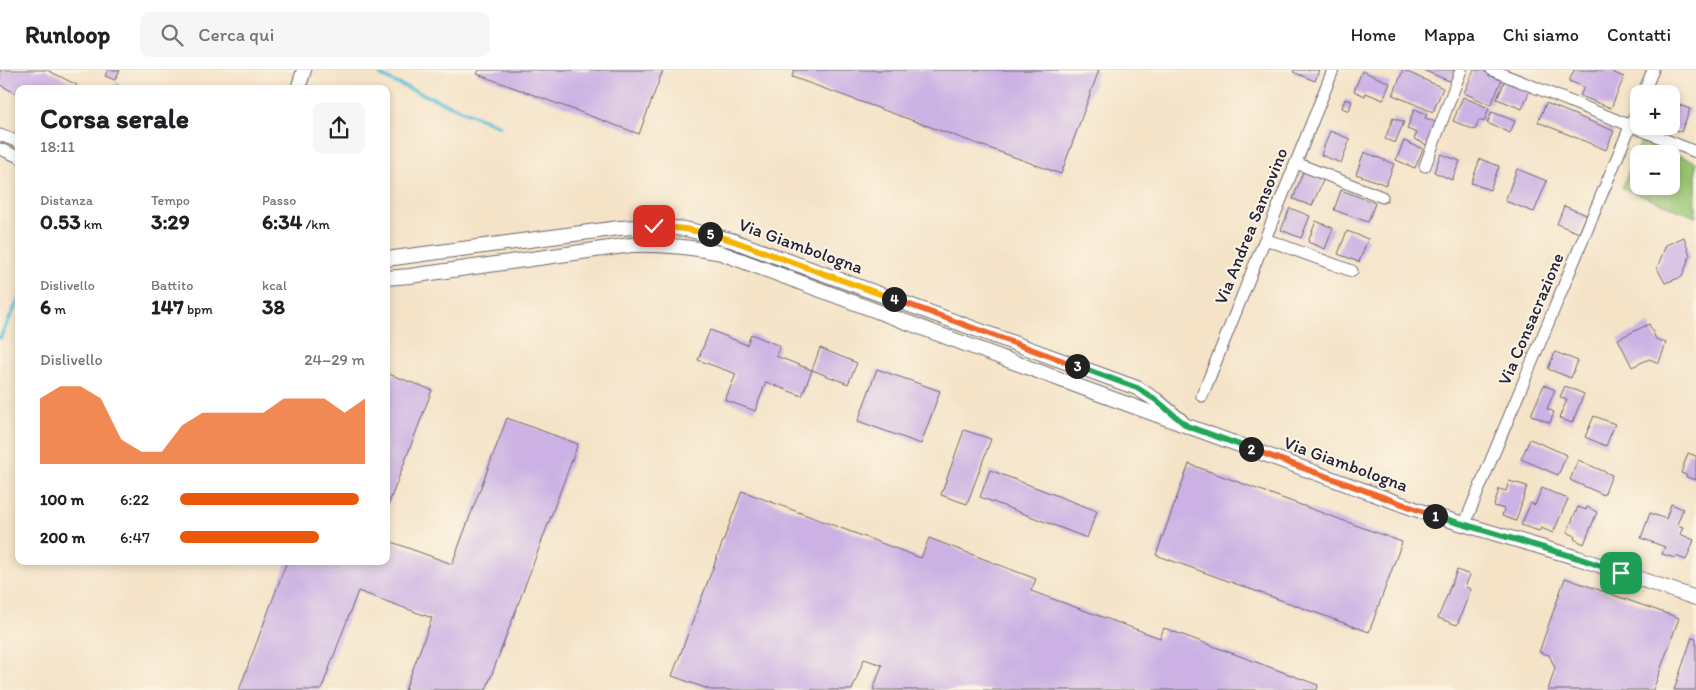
<!DOCTYPE html>
<html lang="it">
<meta charset="utf-8">
<style>
body{margin:0;font-family:Itim,sans-serif;background:#f6f6f6;color:#202124;height:100vh;display:flex;flex-direction:column;font-size:19px;white-space:nowrap}
*{box-sizing:border-box;margin:0}
p{font-size:16px;color:#757577}
.icon{flex:none;width:28px;height:28px;fill:none;stroke:currentColor;stroke-width:2;stroke-linecap:round;stroke-linejoin:round}
.map{position:relative;flex:1;overflow:hidden}
.side{position:absolute;left:15px;top:15px;width:375px;height:480px;display:flex;flex-direction:column;background:#fff;border-radius:10px;box-shadow:0 2px 8px #0003}
.side>*{flex:none}
.tools{position:absolute;left:1630px;top:15px;display:grid;gap:10px}
.tools a{display:grid;place-items:center;width:50px;height:50px;border-radius:10px;background:#fff;box-shadow:0 2px 8px #0003;font-size:25px}
.pin{position:absolute;display:grid;place-items:center;width:42px;height:42px;color:#fff;margin:-21px;border-radius:10px;box-shadow:0 2px 8px #0006}
.km{position:absolute;width:25px;height:25px;margin:-12px;border-radius:50%;background:#222;color:#fff;font-size:14px;line-height:25px;text-align:center}
.round{display:grid;place-items:center;flex:none;width:52px;height:52px;border-radius:10px;background:#f6f6f6}
.summary{display:flex;align-items:center;justify-content:space-between;height:85px;padding:0 25px}
h1{font-size:28px;font-weight:700;line-height:38px}
.metrics{display:grid;grid-template-columns:repeat(3,1fr);gap:8px;height:85px;padding:5px 25px}
.metrics div{display:grid;align-content:center}
.metrics b{font-size:21px;font-weight:700}
.metrics small{font-size:14px;font-weight:400}
.metrics p{font-size:14px}
.chart{height:140px;padding:10px 25px}
.chart p{display:flex;justify-content:space-between}
.chart svg{width:100%;height:90px;margin-top:5px;fill:#ea580c;opacity:.7}
ul{padding:0 25px;list-style:none;font-size:16px}
li{display:grid;grid-template-columns:80px 60px 1fr;align-items:center;height:38px}
li i{height:12px;border-radius:6px;background:#ea580c}
header{display:flex;align-items:center;gap:30px;box-sizing:border-box;height:70px;padding:0 25px;background:#fff;border-bottom:1px solid #e0e0e0}
header strong{font-size:24px}
nav{display:flex;gap:28px;margin-inline-start:auto;font-size:18px}
.search{width:350px;height:45px;background:#f6f6f6;display:flex;align-items:center;gap:12px;box-sizing:border-box;padding:0 18px;border-radius:10px;color:#757577;font-size:19px}
.map>svg:first-child{display:block}
</style>
<header>
<strong>Runloop</strong>
<div class="search"><svg class="icon" aria-label="search" viewBox="0 0 24 24"><circle cx="10" cy="10" r="6"/><path d="M15 15l6 6"/></svg>Cerca qui</div>
<nav><a>Home</a><a>Mappa</a><a>Chi siamo</a><a>Contatti</a></nav>
</header>
<div class="map">
<svg width="1696" height="620" viewBox="0 0 1696 620">
<rect width="100%" height="100%" fill="#fcf5e5"/>
<filter id="ink" filterUnits="userSpaceOnUse"><feTurbulence type="fractalNoise" baseFrequency=".02" numOctaves="2"/><feDisplacementMap in="SourceGraphic" scale="10" xChannelSelector="R" yChannelSelector="G"/><feConvolveMatrix kernelMatrix="1 2 1 2 8 2 1 2 1" color-interpolation-filters="sRGB"/></filter>
<filter id="wash" filterUnits="userSpaceOnUse"><feTurbulence type="fractalNoise" baseFrequency=".0096" numOctaves="4" result="noise"/><feDisplacementMap in="SourceGraphic" scale="20" xChannelSelector="R" yChannelSelector="G"/><feGaussianBlur stdDeviation="1.12" result="paint"/><feColorMatrix in="noise" values="0 0 0 0 0 0 0 0 0 0 0 0 0 0 0 0 0 1.4 0 .05"/><feComposite in="paint" operator="in"/></filter>
<g filter="url(#wash)">
<rect width="100%" height="100%" fill="#f4e3c7"/>
<path fill="#98c472" stroke="#5d7356" fill-rule="evenodd" d="M1641 71 1696 92V147L1622 118ZM1639 84H1671V116H1639Z"/>
<g fill="none" stroke-linecap="round" stroke-linejoin="round">
<path stroke="#5ac0d7" stroke-width="4" d="M377 0 382 6 396 13 500 56
M116 19 117 15
M0 268 19 229"/>
</g>
<g id="blocks">
<path fill="#ccb2e4" d="M0 0H47L77 15 76 19H19V25L0 15Z
M108 0H120L115 10 105 6Z
M479 0H663L639 64 477 4Z
M794 0H1099L1061 104 792 7Z
M1294 0H1319L1315 11 1293 2Z
M1403 0 1443 18 1433 42 1393 25Z
M1423 0H1457L1452 12Z
M1474 0H1481L1502 9 1491 35 1464 23Z
M1574 0H1607L1624 7 1611 38 1580 26 1584 17 1569 11Z
M1362 1 1390 13 1383 30 1366 23 1365 26 1354 21Z
M1505 10 1530 20 1522 39 1497 29Z
M1463 27 1489 38 1484 52 1479 50 1475 60 1453 51Z
M1345 29 1352 31 1349 41 1342 38Z
M1671 32 1690 39 1681 62 1667 56H1671Z
M1546 33 1614 61 1606 80 1538 52Z
M1414 39 1427 44 1425 48 1436 52 1427 75 1414 69 1417 63 1407 59Z
M1492 42 1515 51 1510 63 1487 53Z
M1393 48 1404 52 1395 73 1385 69Z
M1330 61 1350 69 1341 93 1321 85Z
M1404 71 1423 79 1415 98 1396 90Z
M1364 82 1394 94 1386 115 1356 104Z
M1441 84 1460 91 1452 110 1434 102Z
M1480 89 1499 96 1490 120 1471 113Z
M1517 99 1547 111 1534 142 1505 131Z
M1303 102 1323 110 1312 136 1293 129Z
M1341 120 1375 133 1368 152 1334 140Z
M1564 136 1587 145 1579 163 1557 154Z
M1290 138 1310 146 1301 168 1281 160Z
M1316 151 1333 158 1325 179 1308 172Z
M1347 161 1368 169 1359 192 1338 184Z
M1684 167 1690 185 1682 207 1665 213 1657 198 1666 175Z
M1649 254 1656 269 1666 273 1659 293 1649 289 1632 297 1618 269Z
M710 260 747 275 751 264 780 276 776 286 812 300 802 326 766 312 755 341 725 330 736 304 698 290Z
M820 278 857 293 848 314 812 300Z
M1555 282 1578 291 1571 308 1548 299Z
M877 299 940 321 921 374 858 351Z
M386 303 432 320 386 441Z
M1544 315 1555 320 1547 339 1554 342 1550 353 1531 345Z
M1565 316 1584 324 1572 353 1559 348 1567 330 1560 327Z
M1594 346 1615 354 1606 376 1585 367Z
M507 348 578 374 486 620H405L432 548 358 521 321 620H239L287 491H386V470L452 494Z
M964 360 991 369 967 434 941 425Z
M1530 369 1567 385 1558 405 1521 389Z
M1688 383 1696 386V410L1686 407 1687 405 1681 403Z
M1578 390 1612 405 1604 425 1570 410Z
M1189 394 1402 472 1369 562 1156 485Z
M990 400 1097 441 1087 468 980 427Z
M1509 411 1527 416 1516 451 1502 446 1504 439 1494 436 1499 419 1506 421Z
M1542 418 1568 429 1553 463 1541 458 1539 461 1521 455 1531 433 1535 435Z
M742 421 921 488 929 468 1036 509 1031 521 1160 568 1164 558 1318 615 1317 620H873L882 595 864 589 852 620H711L672 606Z
M1671 434 1683 439 1677 455 1683 457 1680 464 1694 470 1686 490 1676 486 1675 488 1662 484 1665 477 1641 468 1650 443 1666 449Z
M1578 437 1586 440 1587 437 1597 442 1584 474 1574 469 1575 466 1567 462Z
M1457 500 1470 505 1465 517 1471 519 1457 555 1438 548Z
M1565 508 1679 548 1653 620H1548L1555 598 1549 585 1539 582Z
M1692 567 1696 568V620H1674Z"/>
</g>
</g>
<g filter="url(#ink)">
<use href="#blocks" fill-opacity="0" stroke="#6c666c" stroke-width="1"/>
<g fill="none" stroke-linecap="round" stroke-linejoin="round">
<g stroke="#6c666c" stroke-width="13">
<path id="minor" d="M1492 0 1696 82
M1643 24 1653 0
M0 65 19 72
M0 79 19 87
M1296 93 1382 127
M1425 96 1461 0
M1265 169 1352 201
M1202 326 1333 0
M1464 455 1639 35"/>
</g>
<g stroke="#6c666c" stroke-width="16">
<path id="tertiary" d="M298 19 304 0
M386 189 619 158 654 156 685 159 731 170 1137 318 1156 330 1181 351
M386 208 410 206 631 175C662 174 691 177 721 183L1083 318 1426 443 1578 488 1696 528"/>
</g>
<use href="#minor" stroke="#fff" stroke-width="11"/>
<use href="#tertiary" stroke="#fff" stroke-width="14"/>
</g>
</g>
<g fill="none" stroke-linecap="round" stroke-linejoin="round" filter="url(#ink)">
<g stroke="#fff" stroke-width="10">
<path id="split-1" d="M1435 446 1578 488 1621 503"/>
</g>
<g stroke="#fff" stroke-width="10">
<path id="split-2" d="M1251 379 1435 446"/>
</g>
<g stroke="#fff" stroke-width="10">
<path id="split-3" d="M1077 296 1137 318 1156 330 1187 356 1251 379"/>
</g>
<g stroke="#fff" stroke-width="10">
<path id="split-4" d="M894 229 1077 296"/>
</g>
<g stroke="#fff" stroke-width="10">
<path id="split-5" d="M710 164 731 170 894 229"/>
</g>
<g stroke="#fff" stroke-width="10">
<path id="split-6" d="M654 156 685 159 710 164"/>
</g>
<use href="#split-1" stroke="#22a559" stroke-width="6"/>
<use href="#split-2" stroke="#f0652b" stroke-width="6"/>
<use href="#split-3" stroke="#22a559" stroke-width="6"/>
<use href="#split-4" stroke="#f0652b" stroke-width="6"/>
<use href="#split-5" stroke="#f5b400" stroke-width="6"/>
<use href="#split-6" stroke="#f5b400" stroke-width="6"/>
</g>
<g text-anchor="middle" dominant-baseline="central" stroke-width="4" stroke-linejoin="round" paint-order="stroke">
<g font-size="18" fill="#22223b" stroke="#fcf5e5">
<text transform="translate(1251 156) rotate(-68)">Via Andrea Sansovino</text>
<text transform="translate(801 176) rotate(20)">Via Giambologna</text>
<text transform="translate(1531 249) rotate(-67)">Via Consacrazione</text>
<text transform="translate(1346 394) rotate(20)">Via Giambologna</text>
</g>
</g>
</svg>
<div class="tools">
<a>+</a>
<a>−</a>
</div>
<div class="pin" style="left:1621px;top:503px;background:#1e9e55"><svg class="icon" aria-label="arrive" viewBox="0 0 24 24"><path d="M6 21V4h12l-3 4 3 4H6"/></svg></div>
<div class="pin" style="left:654px;top:156px;background:#d93025"><svg class="icon" aria-label="check" viewBox="0 0 24 24"><path d="M5 12l5 5 9-10"/></svg></div>
<b class="km" style="left:1435px;top:446px">1</b>
<b class="km" style="left:1251px;top:379px">2</b>
<b class="km" style="left:1077px;top:296px">3</b>
<b class="km" style="left:894px;top:229px">4</b>
<b class="km" style="left:710px;top:164px">5</b>
<section class="side">
<div class="summary"><div><h1>Corsa serale</h1><p>18:11</p></div><a class="round"><svg class="icon" aria-label="share" viewBox="0 0 24 24"><path d="M12 15V3M7 8l5-5 5 5M5 13v7h14v-7"/></svg></a></div>
<div class="metrics">
<div><p>Distanza</p><b>0.53<small> km</small></b></div>
<div><p>Tempo</p><b>3:29</b></div>
<div><p>Passo</p><b>6:34<small> /km</small></b></div>
</div>
<div class="metrics">
<div><p>Dislivello</p><b>6<small> m</small></b></div>
<div><p>Battito</p><b>147<small> bpm</small></b></div>
<div><p>kcal</p><b>38</b></div>
</div>
<div class="chart"><p><span>Dislivello</span>24–29 m</p>
<svg viewBox="0 0 160 44" preserveAspectRatio="none"><path d="M0 44V12L10 6L20 6L30 12L40 32L50 38L60 38L70 25L80 19L90 19L100 19L110 19L120 12L130 12L140 12L150 19L160 12V44z"/></svg>
</div>
<ul>
<li><b>100 m</b>6:22<i style="width:97%"></i></li>
<li><b>200 m</b>6:47<i style="width:75%"></i></li>
</ul>
</section>
</div>
